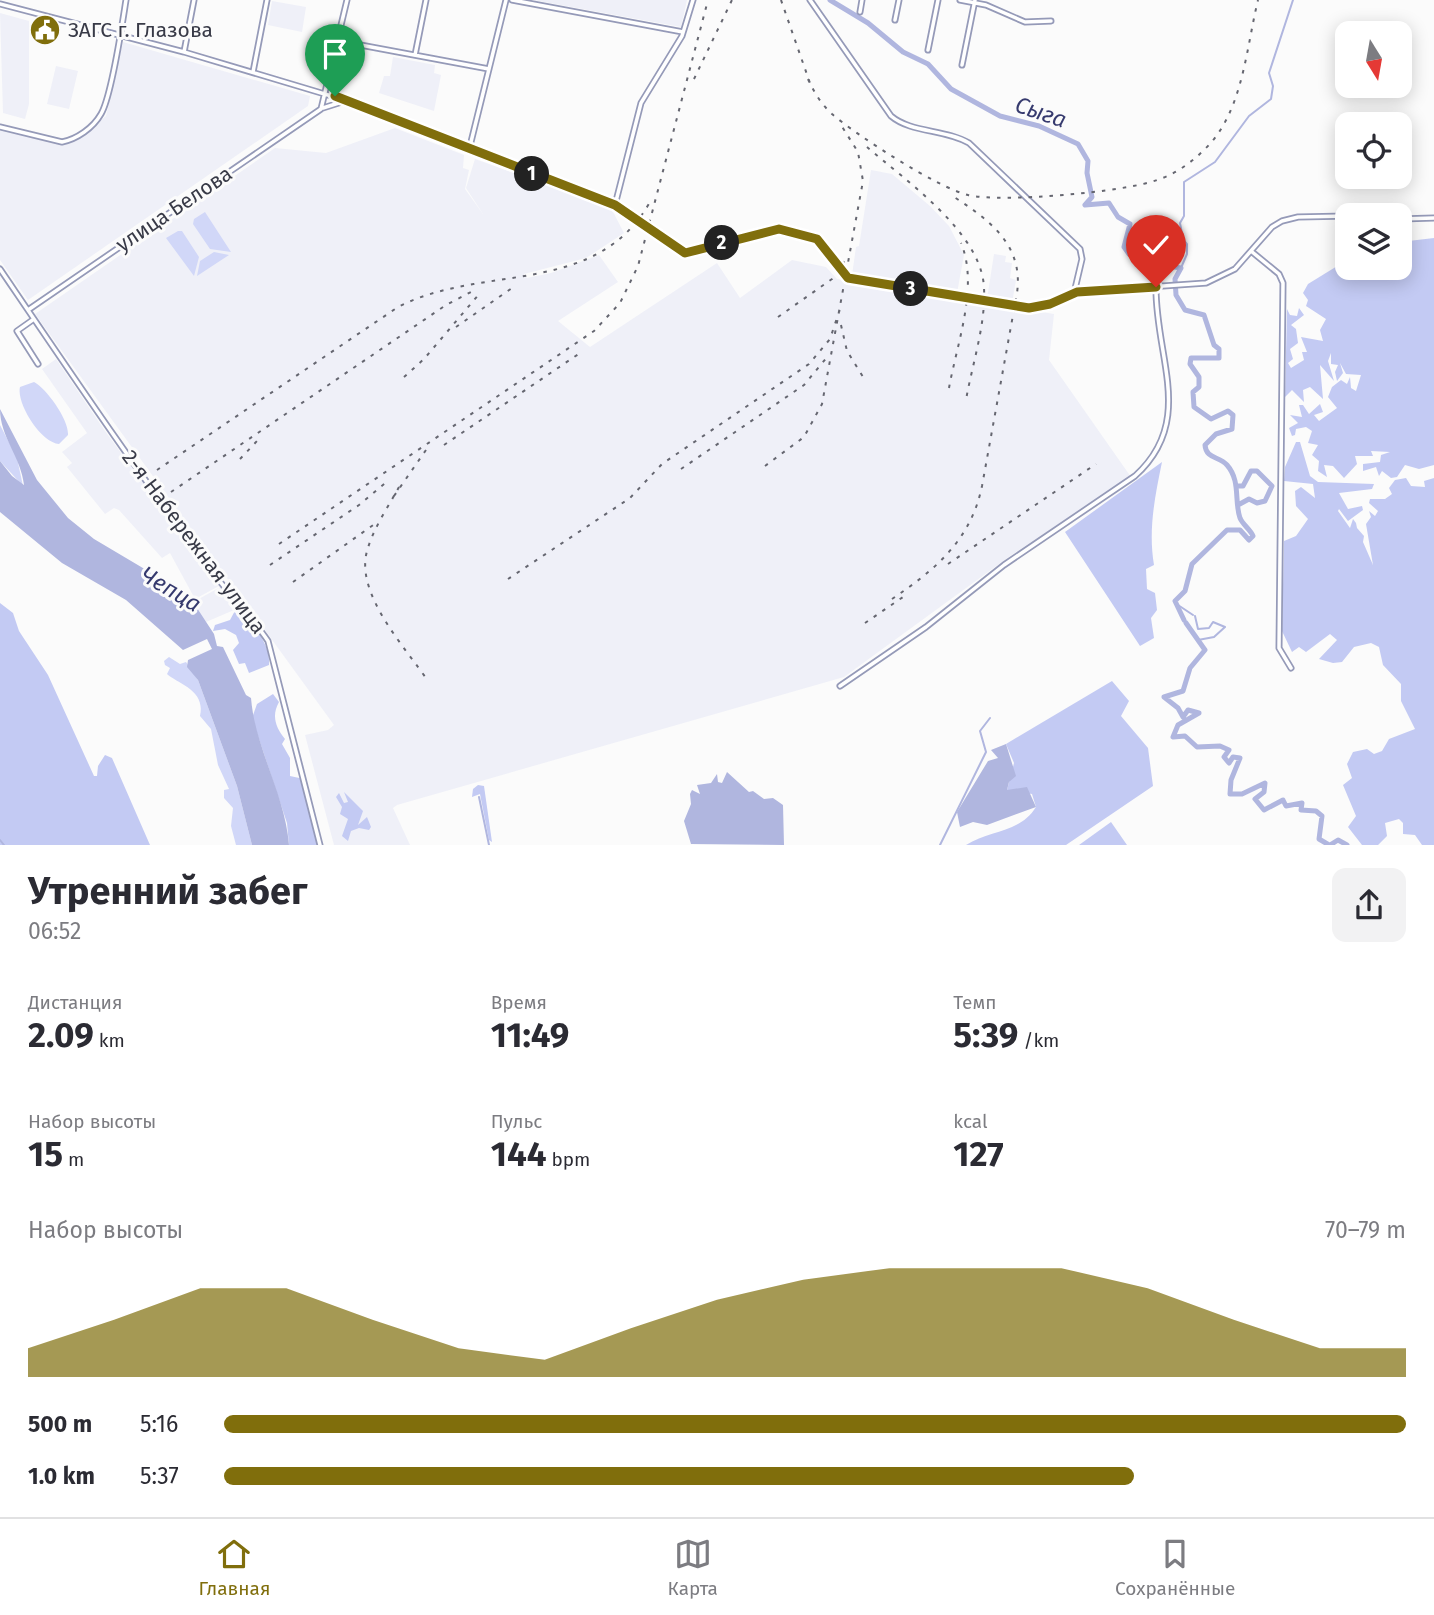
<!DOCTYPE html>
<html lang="ru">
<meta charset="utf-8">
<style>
body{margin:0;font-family:"Fira Sans",sans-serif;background:#f2f2f3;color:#2b2b33;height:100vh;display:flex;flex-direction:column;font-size:26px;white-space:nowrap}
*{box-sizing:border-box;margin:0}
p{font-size:23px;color:#7c7c81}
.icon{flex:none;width:38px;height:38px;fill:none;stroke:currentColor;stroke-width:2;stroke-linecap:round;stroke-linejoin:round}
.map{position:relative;height:845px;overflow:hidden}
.panel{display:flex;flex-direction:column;background:#fff;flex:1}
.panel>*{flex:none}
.needle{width:46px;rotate:169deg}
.fabs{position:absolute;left:1335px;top:21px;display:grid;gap:14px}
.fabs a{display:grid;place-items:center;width:77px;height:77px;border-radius:14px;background:#fff;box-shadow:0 4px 18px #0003;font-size:35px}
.pin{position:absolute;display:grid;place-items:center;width:60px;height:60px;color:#fff;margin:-72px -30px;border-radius:50% 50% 50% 0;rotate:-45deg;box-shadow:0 0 7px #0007}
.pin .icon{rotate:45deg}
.km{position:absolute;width:35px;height:35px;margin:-18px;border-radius:50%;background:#222;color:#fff;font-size:19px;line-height:35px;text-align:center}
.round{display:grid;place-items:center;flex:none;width:74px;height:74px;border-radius:14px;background:#f2f2f3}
.headline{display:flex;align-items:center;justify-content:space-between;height:119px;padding:0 28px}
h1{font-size:38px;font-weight:700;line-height:52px}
.metrics{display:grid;grid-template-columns:repeat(3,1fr);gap:10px;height:119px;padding:7px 28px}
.metrics div{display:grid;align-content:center}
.metrics b{font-size:35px;font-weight:700}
.metrics small{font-size:19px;font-weight:400}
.metrics p{font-size:19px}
.chart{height:196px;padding:14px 28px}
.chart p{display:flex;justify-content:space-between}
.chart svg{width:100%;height:126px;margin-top:7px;fill:#806e0c;opacity:.7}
ul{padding:0 28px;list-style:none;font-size:23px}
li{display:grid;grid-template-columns:112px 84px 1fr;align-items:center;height:52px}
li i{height:18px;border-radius:9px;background:#806e0c}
.dock{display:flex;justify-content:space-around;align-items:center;height:98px;border-top:2px solid #e1e1e2;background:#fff;font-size:19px;color:#7c7c81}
.dock a{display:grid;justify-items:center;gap:4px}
.dock .active{color:#806e0c}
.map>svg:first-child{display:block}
</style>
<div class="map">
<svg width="1434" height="845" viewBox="0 0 1434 845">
<rect width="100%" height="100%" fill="#fbfbfb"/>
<path fill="#eff0f8" d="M533 0H687L681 27Z
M272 1 306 7 302 32 268 25Z
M0 13 29 21V104L25 119 3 113Z
M123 42 310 96 308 106 28 300 0 260V129L74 141 106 116Z
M393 57 435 65 434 73 441 75 434 111 379 93 384 76H390Z
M56 66 78 71 69 109 47 104Z
M395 128 464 155 463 168 469 170 465 189 483 214 466 188 475 159 611 208 624 233 586 258 524 274 527 278 551 273 599 255 618 282 558 321 590 347 717 263 740 298 792 260 826 267 837 279 1054 314 1049 360 1131 477 1010 556 844 677 397 805 393 808 410 845H334L305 735 328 730 334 725 35 314 275 148 326 153Z
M871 170 892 174 930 206 949 226 964 255 957 293 852 275 856 247 859 246Z
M994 254 1006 256 1005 262 1012 263 1010 278 1016 280 1012 303 987 299Z
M56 359 105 431 219 586 195 599 170 553 162 558 119 510 114 508 105 514 67 467 72 463 62 452 87 433 42 369Z
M222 586 234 610 206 622 194 607 197 600Z"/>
<path fill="#d1d7f8" d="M205 212 231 252 210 249 193 224 194 219Z
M178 231H182L199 257 194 276 166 238Z
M214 252 229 255 197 276 200 261Z
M34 382C47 389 69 420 68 435L59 444C41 443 16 403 20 387Z
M0 425 17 458 23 486 0 461Z
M169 657 180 664 186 662 198 680 237 786 252 845H236L231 826 233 808 224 798V790L229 789 218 765 211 729 200 716C206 690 178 684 167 674L170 668 165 665 164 661Z"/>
<path fill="#c3caf3" d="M1434 238V465L1419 469 1405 465 1397 477 1391 478 1382 471 1379 476 1376 467 1363 471V464L1380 462 1381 455 1390 452 1371 451 1373 456H1355L1357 464 1344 478 1333 466 1324 465 1327 477 1318 471 1319 461 1312 455 1318 445 1308 443 1312 431 1306 427 1296 429 1295 435 1292 436 1289 428 1298 423 1290 415 1302 417 1299 405H1303L1309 414 1320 404 1323 412 1314 415 1319 421 1337 408 1328 397 1332 387 1341 380 1347 384 1350 377 1351 388 1356 391 1361 375 1346 374 1340 363 1343 373 1337 381 1335 372 1338 365 1331 364V353L1328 361 1334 381 1320 365 1323 399 1310 387 1303 390 1304 402 1292 390 1285 397 1287 309 1290 315 1297 316 1299 308 1304 315 1291 325 1296 329 1298 343 1290 349 1293 359 1288 363 1291 368 1304 360 1302 352H1307L1301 337 1323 341 1320 330 1326 319 1306 306 1308 300 1303 293 1308 284 1347 260 1348 268H1400V242Z
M1296 442H1300L1310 476 1318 482 1374 484 1372 489 1339 493 1348 509 1362 506 1363 510 1348 521 1339 509 1338 511 1350 528 1353 519 1356 523 1357 528 1364 536 1363 542 1373 565 1366 524 1371 517 1369 511 1375 516 1378 511 1369 503 1370 499H1385L1392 494 1389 488 1395 480 1406 478 1411 486 1425 487 1424 481 1434 478V845H1422L1415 835 1403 834V823L1399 819 1385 823 1387 836 1378 845H1362L1348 827 1356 816 1343 785 1352 778 1347 764 1353 752 1367 749 1374 754 1382 751 1389 739 1415 729 1401 701V684L1383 665 1379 647 1371 643 1354 647 1342 662 1333 663 1319 659 1337 640 1330 634 1306 652 1299 647 1292 652 1282 631 1284 541 1296 536 1308 519 1296 506 1295 491 1301 487 1315 498 1313 484 1284 481 1285 467Z
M1162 462C1155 496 1148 530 1154 565L1146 569 1147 589 1155 593 1157 610 1151 618 1154 638 1140 646 1065 532Z
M0 603 13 613 19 631 48 675 94 776H97L98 766 105 755 112 758 150 845H0Z
M237 607C250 622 271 642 269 665L249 673 245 663 239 664 233 650 239 643 236 635 225 629 213 631 215 625 230 620Z
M1112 681 1129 701 1121 716 1148 748 1153 786 1066 845H966C990 830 1020 833 1036 807L1032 794 1007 790 1014 763 1006 744Z
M273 694 279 702C271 716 276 728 285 739L282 744 290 758V776L304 779 320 845H289L287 823 252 718 257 704Z
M478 785 484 786 492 842 489 840 480 794 472 797 473 789Z
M344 792 363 811 358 825 367 817 371 827 369 830 359 828 351 831 348 841 342 836 348 819 340 814 342 807 336 797 339 793 344 803 348 802Z
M1111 822 1127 845H1079Z"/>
<path fill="#b0b6df" d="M0 409 37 480 68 518 94 539 153 574 197 608 214 634 217 646 223 647 246 695 251 698C255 748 285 794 289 845H252L237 786 198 680 187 667 188 660 212 649 207 639 183 650 126 600 62 563 0 512V461L12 476 24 485C21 457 0 437 0 409Z
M1006 744 1016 776 1009 782 1007 790 1027 787 1036 807 987 825 973 822 960 827 957 812 988 761 998 758 991 750Z
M727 772 749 792 753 791 764 799 773 798 783 805 784 845 691 844 684 821 691 804 690 794 692 790 700 794 697 785 711 783 717 774 718 782 722 783Z"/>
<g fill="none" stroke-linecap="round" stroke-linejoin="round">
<path stroke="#b0b6df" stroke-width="2" d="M1181 268 1187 254V244L1183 239 1180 223 1184 216V182L1215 162 1249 116 1271 99 1273 86 1269 73 1293 0
M1178 605 1193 615
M1195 616 1198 629 1209 628 1213 622 1225 627 1214 637 1198 640
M479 797 489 845
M0 840 4 845
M940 845 986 752 980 731 990 718"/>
<path stroke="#b0b6df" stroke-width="5" d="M830 0 868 23 903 52 928 64 951 89 1000 116 1039 126 1078 144 1088 161 1087 173 1092 197 1085 205 1109 203 1118 217 1130 224 1124 247 1129 254 1165 260 1168 266 1181 268 1175 279 1176 295 1185 310 1204 315 1214 345 1219 349V358H1191L1190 364 1199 377V387L1193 392 1194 407 1211 419 1228 411 1233 415 1232 429 1216 434 1205 445C1206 459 1219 456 1227 465 1241 481 1234 501 1240 518 1243 525 1250 529 1253 536L1249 540 1240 530H1227L1192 564 1185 591 1175 601 1184 620
M1237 486H1243L1251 471H1257L1272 486 1265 501 1257 503 1249 499 1238 505
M1186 623 1205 650 1190 668 1183 691 1164 697 1178 708 1183 717 1188 710 1199 713 1178 725 1173 737 1185 736 1197 747 1220 746 1229 750 1224 757 1229 763 1233 757 1240 758 1231 780 1230 794H1242L1265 783 1264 792 1255 799 1264 810 1283 800 1286 806 1302 803 1301 810 1316 811 1322 816 1319 839 1329 845
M1330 845 1338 840 1347 845"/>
<g stroke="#959ab8" stroke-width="7">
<path id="minor" d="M512 0 683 32
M810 0 891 116C911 133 945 129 969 143L1080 249 1082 259 1074 293
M960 0 986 5 1025 22 1051 21
M0 4 184 52 348 101 615 205 654 234 686 252 779 229 817 239 848 278 984 302 1039 307 1077 292 1206 283 1235 269 1272 227 1282 221 1298 217 1348 216
M860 12 862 0
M895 20 899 0
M339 41 489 69
M928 50 938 0
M184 52 194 0
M415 55 426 0
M962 65 975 0
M253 72 267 0
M323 108 345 101
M0 127 62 142C77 139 93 128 101 114 112 95 122 25 126 0
M469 150 506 0
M615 205 641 103 682 36 693 0
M1400 219 1434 218
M1251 251 1279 274 1283 283 1279 648 1291 668
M0 269C70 372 140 476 215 575 232 598 252 617 268 641L320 845
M28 310 321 109 347 0
M34 319 17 331 38 364
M840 686 926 627 1004 565 1135 476C1196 421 1155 357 1156 287"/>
</g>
<use href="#minor" stroke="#fff" stroke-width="3.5"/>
<path stroke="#656670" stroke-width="2" stroke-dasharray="3.5 7" stroke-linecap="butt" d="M781 0 811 86
M694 79 732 0
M808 79C814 92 821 104 832 114 856 135 938 188 968 195 1001 203 1125 192 1157 180 1176 174 1192 162 1206 148 1243 111 1246 49 1258 0
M867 147C906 181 982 233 984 288 986 324 972 365 966 400
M778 317 832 279 846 259
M841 325 847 351 865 380
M456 327 515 286
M404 377 424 359 480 293
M949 388C957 343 979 286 961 243
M444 445 583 351
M240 459 257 441
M765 466 804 437 822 404 863 181 858 152 841 125
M681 469 804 385 828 356
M157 470 398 307C483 263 595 298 650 202
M399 487C388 507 373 529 367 551 355 594 405 647 428 681
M171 492 446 305 471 292
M394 496 426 450
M279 544 594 331 620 303 638 266 708 0
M948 564 1096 464
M270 565 359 505 389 480
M508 579 630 498 662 464 809 364 830 339 840 309
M293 582 376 523
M892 599C935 570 971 540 982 486L1017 293C1024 244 988 219 951 195
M865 623 903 597"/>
</g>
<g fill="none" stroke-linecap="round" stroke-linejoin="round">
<g stroke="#fff" stroke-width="14">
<path id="route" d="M335 96 615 205 685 253 779 229 817 239 848 278 1029 308 1050 304 1077 292 1156 287"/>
</g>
<use href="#route" stroke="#806e0c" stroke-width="9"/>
</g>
<defs>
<g id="civic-disc" transform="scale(1.575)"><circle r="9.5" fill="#806e0c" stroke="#fbfbfb"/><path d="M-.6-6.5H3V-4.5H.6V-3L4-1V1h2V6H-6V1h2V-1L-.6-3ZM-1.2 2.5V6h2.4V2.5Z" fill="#fff"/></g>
</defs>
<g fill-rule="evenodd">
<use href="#civic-disc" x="45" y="30"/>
</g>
<g text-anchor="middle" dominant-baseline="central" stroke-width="6" stroke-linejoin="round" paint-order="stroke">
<g font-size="21" fill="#383a47" stroke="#fbfbfb" text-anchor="start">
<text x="68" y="30">ЗАГС г. Глазова</text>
</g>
<g font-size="21" fill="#383a47" stroke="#fbfbfb">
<text transform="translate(174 209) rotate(-34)">улица Белова</text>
<text transform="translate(194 542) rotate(53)">2-я Набережная улица</text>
</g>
<g font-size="23" font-style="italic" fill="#363a6e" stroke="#fbfbfb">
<text transform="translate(1041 112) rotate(19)">Сыга</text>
<text transform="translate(171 589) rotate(31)">Чепца</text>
</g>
</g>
</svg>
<div class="fabs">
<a><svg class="needle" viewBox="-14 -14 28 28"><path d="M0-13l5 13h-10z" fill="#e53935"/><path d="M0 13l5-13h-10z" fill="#7c7c81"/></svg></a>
<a><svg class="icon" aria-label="locate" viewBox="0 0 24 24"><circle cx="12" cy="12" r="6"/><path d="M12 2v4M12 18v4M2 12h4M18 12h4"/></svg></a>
<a><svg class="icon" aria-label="layers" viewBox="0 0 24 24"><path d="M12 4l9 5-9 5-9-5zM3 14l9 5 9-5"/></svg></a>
</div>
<div class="pin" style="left:335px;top:96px;background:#1e9e55"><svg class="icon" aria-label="arrive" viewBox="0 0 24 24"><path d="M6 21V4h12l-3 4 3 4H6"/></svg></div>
<div class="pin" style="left:1156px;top:287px;background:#d93025"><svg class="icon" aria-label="check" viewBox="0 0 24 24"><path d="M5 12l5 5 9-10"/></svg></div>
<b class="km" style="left:532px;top:174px">1</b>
<b class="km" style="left:722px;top:243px">2</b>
<b class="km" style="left:911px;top:289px">3</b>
</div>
<section class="panel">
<div class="headline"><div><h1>Утренний забег</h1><p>06:52</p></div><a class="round"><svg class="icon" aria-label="share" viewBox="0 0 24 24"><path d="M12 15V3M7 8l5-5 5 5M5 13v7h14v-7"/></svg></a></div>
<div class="metrics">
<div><p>Дистанция</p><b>2.09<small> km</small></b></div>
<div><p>Время</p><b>11:49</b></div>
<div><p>Темп</p><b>5:39<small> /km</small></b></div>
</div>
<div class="metrics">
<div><p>Набор высоты</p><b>15<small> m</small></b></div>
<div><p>Пульс</p><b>144<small> bpm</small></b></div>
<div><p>kcal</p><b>127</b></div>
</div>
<div class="chart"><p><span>Набор высоты</span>70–79 m</p>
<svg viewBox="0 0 160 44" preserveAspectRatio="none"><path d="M0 44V34L10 24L20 13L30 13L40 24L50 34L60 38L70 27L80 17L90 10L100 6L110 6L120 6L130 13L140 24L150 34L160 34V44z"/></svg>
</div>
<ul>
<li><b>500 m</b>5:16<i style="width:100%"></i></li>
<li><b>1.0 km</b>5:37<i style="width:77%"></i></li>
</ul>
</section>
<nav class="dock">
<a class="active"><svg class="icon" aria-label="home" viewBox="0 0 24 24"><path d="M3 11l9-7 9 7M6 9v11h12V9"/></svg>Главная</a>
<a><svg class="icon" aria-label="map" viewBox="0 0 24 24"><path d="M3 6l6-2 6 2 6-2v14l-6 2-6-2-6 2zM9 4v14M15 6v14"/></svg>Карта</a>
<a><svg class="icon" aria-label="saved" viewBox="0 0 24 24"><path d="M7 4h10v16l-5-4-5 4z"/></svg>Сохранённые</a>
</nav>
